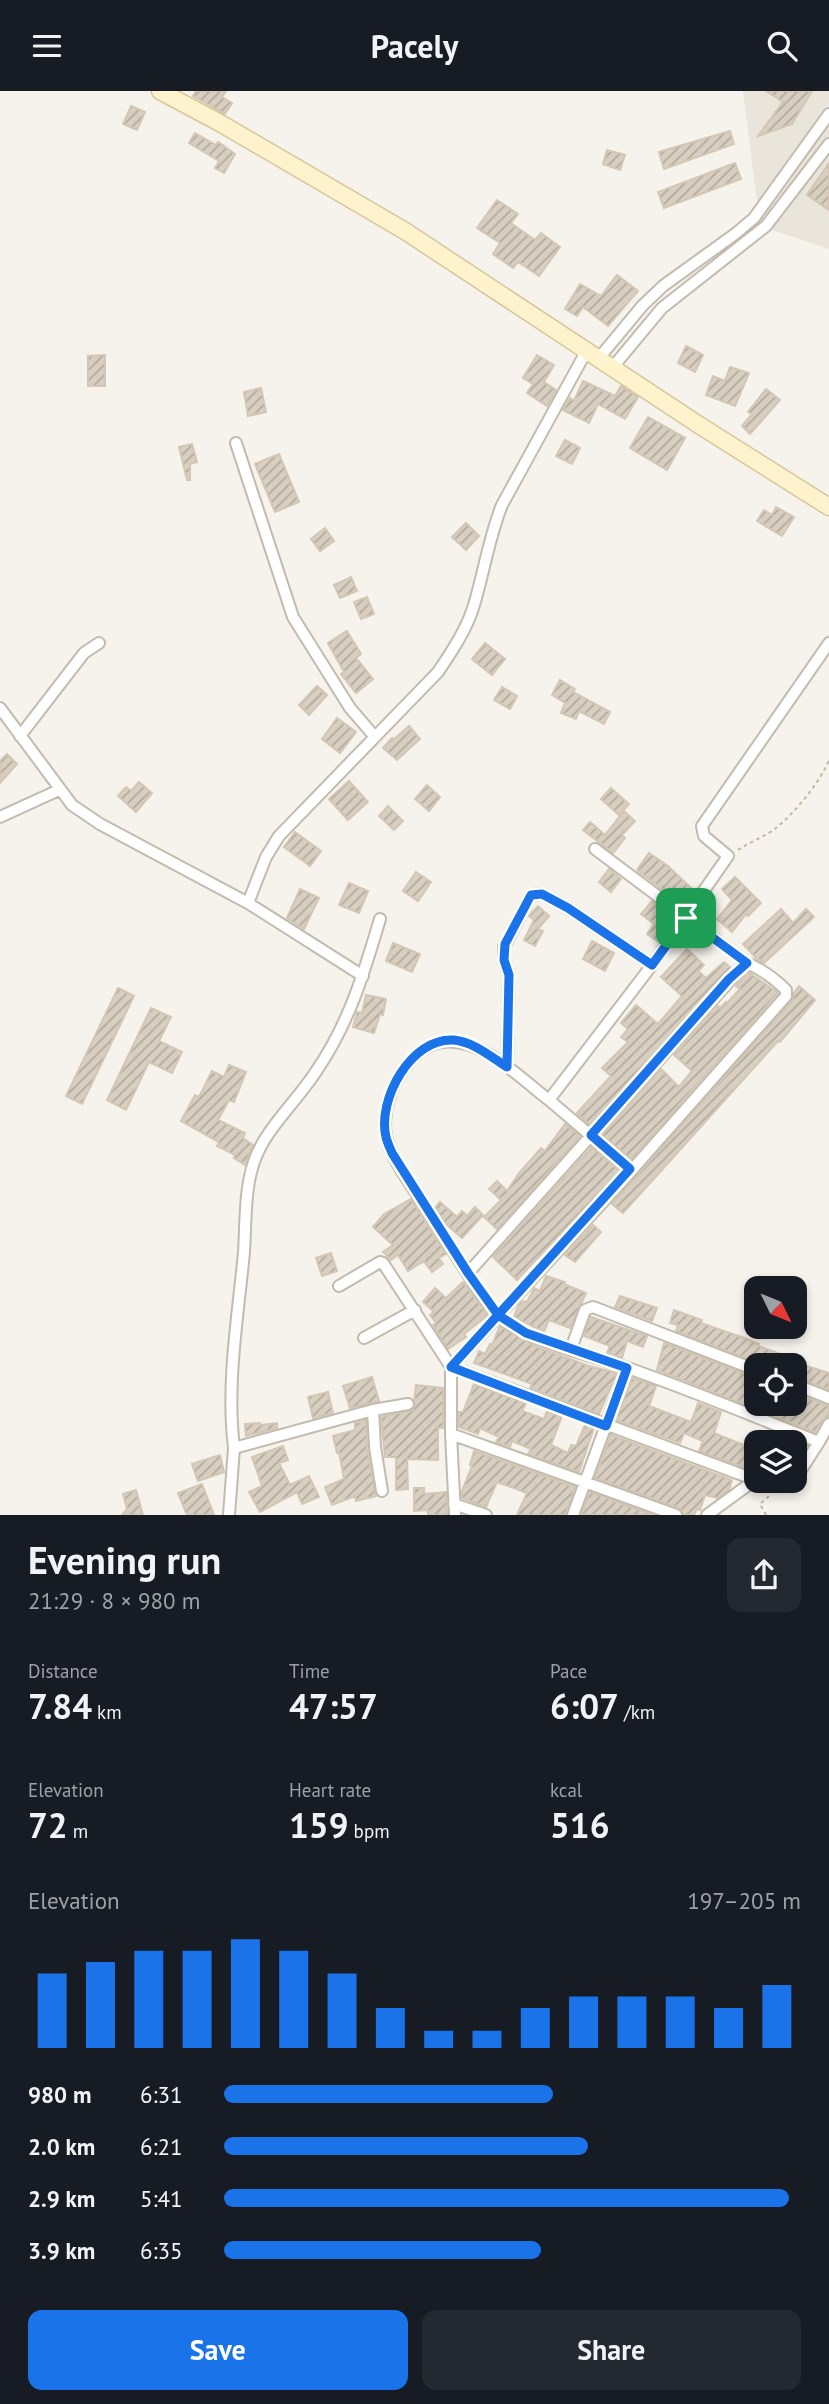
<!DOCTYPE html>
<meta charset="utf-8">
<style>
body{margin:0;font-family:"PT Sans",sans-serif;background:#242831;color:#f1f3f6;height:100vh;display:flex;flex-direction:column;font-size:26px;white-space:nowrap}
*{box-sizing:border-box;margin:0}
p{font-size:23px;color:#9ea1a6}
.icon{flex:none;width:38px;height:38px;fill:none;stroke:currentColor;stroke-width:2;stroke-linecap:round;stroke-linejoin:round}
.map{position:relative;height:1424px;overflow:hidden}
.side{display:flex;flex-direction:column;background:#171b24;flex:1}
.side>*{flex:none}
.needle{width:46px;rotate:133deg}
.buttons{position:absolute;left:744px;top:1185px;display:grid;gap:14px}
.buttons a{display:grid;place-items:center;width:63px;height:63px;border-radius:14px;background:#171b24;box-shadow:0 4px 10px #0003;font-size:35px}
.pin{position:absolute;display:grid;place-items:center;width:60px;height:60px;color:#fff;margin:-30px;border-radius:14px;box-shadow:0 4px 10px #0006}
.round{display:grid;place-items:center;flex:none;width:74px;height:74px;border-radius:14px;background:#242831}
.head{display:flex;align-items:center;justify-content:space-between;height:119px;padding:0 28px}
h1{font-size:38px;font-weight:700;line-height:52px}
.stats{display:grid;grid-template-columns:repeat(3,1fr);gap:10px;height:119px;padding:7px 28px}
.stats div{display:grid;align-content:center}
.stats b{font-size:35px;font-weight:700}
.stats small{font-size:19px;font-weight:400}
.stats p{font-size:19px}
.chart{height:196px;padding:14px 28px}
.chart p{display:flex;justify-content:space-between}
.chart svg{width:100%;height:126px;margin-top:7px;stroke:#1a73e8;stroke-width:6}
.primary-button{display:flex;gap:14px;margin-top:auto;padding:14px 28px}
.primary-button a{flex:1;height:80px;border-radius:14px;background:#1a73e8;color:#fff;font-size:28px;font-weight:700;line-height:80px;text-align:center}
.primary-button a+a{background:#242831;color:#f1f3f6}
ul{padding:0 28px;list-style:none;font-size:23px}
li{display:grid;grid-template-columns:112px 84px 1fr;align-items:center;height:52px}
li i{height:18px;border-radius:9px;background:#1a73e8}
header{display:flex;justify-content:space-between;align-items:center;height:91px;padding:0 28px;background:#171b24;font-size:32px;font-weight:700}
.map>svg:first-child{display:block}
</style>
<header><svg class="icon" aria-label="menu" viewBox="0 0 24 24"><path d="M4 6h16M4 12h16M4 18h16"/></svg>Pacely<svg class="icon" aria-label="search" viewBox="0 0 24 24"><circle cx="10" cy="10" r="6"/><path d="M15 15l6 6"/></svg></header>
<div class="map">
<svg width="829" height="1424" viewBox="0 0 829 1424">
<defs>
<pattern id="building-hatch" width="6" height="6" patternUnits="userSpaceOnUse" patternTransform="scale(1.75)"><rect width="6" height="6" fill="#d8cfc1"/><path d="M-1 1l2-2M0 6l6-6M5 7l2-2" fill="none" stroke="#b1aa9e"/></pattern>
</defs>
<rect width="100%" height="100%" fill="#f6f3ec"/>
<path fill="#eae5da" d="M743 0H829V158L760 135Z"/>
<path fill="url(#building-hatch)" stroke="#d3c7b4" stroke-width="2" d="M196 0H226L222 6 232 12 225 23 193 5Z
M766 0H812L792 33 758 45 783 11Z
M131 15 145 21 137 39 123 33Z
M730 40 734 53 664 78 659 61Z
M195 42 216 54 218 51 235 63 224 82 215 77 219 70 189 52Z
M607 59 625 64 620 79 603 73Z
M735 72 741 88 664 117 658 101Z
M829 72V119L807 104Z
M497 109 518 123 511 132 535 149 541 142 560 156 539 185 518 171 513 177 493 163 500 152 477 137Z
M617 184 638 200 608 235 583 216 577 225 565 218 580 193 601 205Z
M686 255 703 264 695 281 678 272Z
M105 264V295H88V265Z
M537 264 554 274 544 291 556 299 547 315 527 302 533 293 523 287Z
M730 276 749 282 735 315 706 304 713 285 725 290Z
M583 290 615 305 621 295 638 306 625 328 598 313 589 332 563 319 570 307 574 310Z
M261 297 266 321 248 325 244 301Z
M766 298 780 309 750 343 742 335 752 323 748 321Z
M648 326 685 347 667 379 630 357Z
M565 349 580 357 572 373 556 365Z
M192 353 197 371 190 373V389H187L179 356Z
M279 363 299 411 275 421 255 373Z
M776 416 794 426 782 445 757 430 764 419 772 424Z
M466 432 479 445 466 459 452 446Z
M325 437 334 450 320 460 311 448Z
M351 486 357 500 340 507 334 494Z
M367 506 374 523 361 528 354 511Z
M347 540 361 563 356 567 373 588 356 602 341 583 344 581 328 552Z
M485 552 505 568 492 584 472 568Z
M560 589 575 598 573 601 610 621 604 633 579 620 576 628 561 622 565 612 552 604Z
M317 595 327 604 309 624 299 614Z
M502 596 517 605 510 618 494 609Z
M337 627 356 641 340 662 322 648Z
M409 635 420 648 397 669 383 657 392 647 393 649Z
M7 663 17 673 0 692V670Z
M349 690 368 711 348 729 329 708Z
M139 691 152 702 136 721 118 705 126 696 131 700Z
M427 694 440 706 429 720 415 708Z
M611 697 629 713 619 724 601 708Z
M388 715 403 730 394 739 379 725Z
M624 720 635 730 622 744 625 747 613 762 583 739 590 731 605 744Z
M295 741 321 760 310 775 284 756Z
M649 762 668 775 694 800 684 815 637 779Z
M609 778 621 788 611 801 599 791Z
M416 781 431 791 418 810 403 800Z
M735 786 761 812 748 825 746 823 732 841 717 828 732 809 722 798Z
M349 792 368 800 359 822 339 814Z
M300 798 319 807 304 838 287 827Z
M652 810 675 828 657 850 647 843 654 833 641 823Z
M538 815 549 825 538 838 543 840 535 855 524 849 534 829 529 825Z
M781 818 793 832 806 818 814 826 764 872 756 867 743 853Z
M592 850 614 862 605 880 583 868Z
M393 852 420 863 412 881 386 870Z
M687 858 704 874 698 880 706 887 724 871 731 877 590 1034 577 1022 611 985 602 977 628 951 621 946 628 938 621 932 636 914 658 933 682 905 661 886Z
M748 881 778 902 631 1068 602 1044 661 978 679 996 692 980 674 964 718 915 720 917 726 911 727 912 740 898 736 895Z
M799 895 815 909 780 951 778 950 623 1122 612 1113 792 910 794 902Z
M118 897 134 905 82 1013 66 1005Z
M366 904 386 908 383 924 380 923 374 942 353 936 357 921 362 922Z
M151 917 171 926 159 950 182 961 172 982 149 971 126 1019 107 1009Z
M229 974 246 981 234 1011 229 1009 218 1029 245 1042 243 1047 253 1054 245 1074 234 1067 235 1064 217 1055 219 1051 181 1030 195 1004 199 1006 212 980 224 986Z
M565 1033 580 1045 497 1138 484 1126 501 1109 489 1098 497 1090 507 1100 519 1082 541 1057 545 1060Z
M592 1056 620 1080 517 1189 493 1166Z
M411 1108 446 1163 439 1167 443 1173 432 1181 424 1170 408 1180 398 1164 391 1169 383 1161 393 1154 373 1136 384 1123Z
M440 1111 457 1126 462 1120 467 1125 475 1116 483 1124 462 1147 445 1132 435 1117Z
M593 1134 601 1141 575 1171 565 1164Z
M331 1162 337 1180 322 1185 316 1167Z
M546 1185 565 1191 564 1193 586 1202 570 1237 549 1229 544 1241 514 1226 519 1213 523 1210 527 1211 534 1197 540 1200Z
M463 1191 488 1224 464 1243 466 1246 448 1258 433 1234 436 1232 430 1224 434 1221 423 1211 435 1197 446 1207Z
M620 1205 657 1217 652 1230 615 1216Z
M674 1219 702 1229 701 1232 747 1248 759 1253 758 1255 786 1265 782 1274H762L676 1240 678 1234 670 1232Z
M591 1226 647 1245 643 1256 627 1250 622 1267 607 1262 610 1255 584 1245Z
M500 1235 537 1256 589 1275 617 1282 599 1323 530 1297 532 1293 474 1272 479 1260 485 1263 490 1253 492 1254Z
M664 1252 756 1287V1312H794V1302L829 1315V1325L823 1329 815 1341 657 1279Z
M794 1271 829 1282V1299L794 1285Z
M372 1286 379 1310 350 1317 343 1295Z
M632 1287 656 1295 649 1315 691 1331 698 1312 721 1321 714 1342 756 1359V1381L699 1360 703 1350 684 1342 680 1352 616 1329Z
M474 1293 526 1312 522 1320 544 1328 547 1320 562 1325 551 1354 568 1362 571 1354 576 1355 585 1334 594 1337 579 1381 528 1363 531 1358 512 1350 510 1356 496 1351 499 1346 480 1337 478 1343 459 1336V1321H463Z
M416 1294 443 1297V1337H438V1369L407 1368 408 1398 396 1399V1366H385L381 1326 413 1319Z
M328 1301 333 1322 313 1327 308 1306Z
M366 1329 367 1357 376 1405 356 1410 355 1405 332 1414 325 1396 344 1388 339 1361 337 1362 333 1345 355 1339V1332Z
M260 1332V1334L277 1332V1337L246 1345 245 1333Z
M769 1340 807 1355 797 1371 794 1370V1351H764Z
M611 1344 732 1389 729 1399 717 1407 705 1404 700 1419 697 1418 694 1424H684L679 1417 595 1387Z
M283 1355 288 1369 279 1372 290 1394 309 1385 319 1406 302 1413 297 1401 260 1421 249 1401 262 1395 252 1366Z
M474 1360 575 1396 565 1424H517L527 1402 497 1391 486 1416 462 1407V1400L472 1375 470 1374Z
M220 1364 224 1381 198 1390 192 1373Z
M202 1393 214 1424H187L178 1402Z
M414 1397H424V1403L446 1401 447 1424H428V1419L414 1420Z
M136 1399 143 1424H122L127 1418 123 1403Z
M590 1401 653 1424H581Z"/>
<g fill="none" stroke-linecap="round" stroke-linejoin="round">
<g stroke="#c2bbae" stroke-width="14">
<path id="minor" d="M599 267 643 214 663 195 735 143 754 127 829 23
M612 277 662 217 766 135 829 53
M236 352 293 526 350 617 375 646
M0 617 72 714 100 733 248 812 266 766 279 745 438 581C452 560 467 538 474 514 484 481 489 446 502 414L587 259
M20 645 84 562 99 552
M0 726 59 699
M595 758 747 872
M248 812 363 885
M507 976 509 884 504 869V856L531 804 542 803 568 817 652 874
M549 1009C506 976 449 914 403 979 391 996 382 1023 386 1044 390 1068 417 1102 430 1123 450 1153 474 1198 499 1224 522 1249 591 1264 625 1276 691 1299 755 1326 819 1351L801 1379 794 1385
M630 1078 549 1009 652 874 728 765 704 745 702 735 829 552
M339 1195 380 1171 383 1172 451 1276 756 1389
M364 1247 415 1219
M571 1258 585 1219 593 1216 756 1279
M794 1293 829 1307
M373 1319 375 1356 382 1400
M451 1343 676 1424
M819 1351 829 1333
M234 1357C226 1293 238 1225 244 1161 246 1129 244 1090 258 1061 270 1034 300 1006 317 979 349 932 364 882 380 828
M454 1413 486 1424
M229 1424 234 1357 373 1319 408 1313
M455 1424 451 1343V1276L623 1089 786 905V899C774 887 763 879 747 872L741 877 468 1182
M573 1424 627 1277
M707 1424 755 1389"/>
</g>
<g stroke="#d6c79b" stroke-width="19">
<path id="secondary" d="M160 0 220 32 405 140 699 334 829 416"/>
</g>
<path stroke="#c4b79f" stroke-width="2" stroke-dasharray="3.5 3.5" stroke-linecap="butt" d="M738 759C750 751 764 746 776 737 795 722 820 691 829 669
M766 1424 760 1413 768 1406 771 1390"/>
<use href="#minor" stroke="#fff" stroke-width="10"/>
<use href="#secondary" stroke="#fff3cd" stroke-width="16"/>
</g>
<g fill="none" stroke-linecap="round" stroke-linejoin="round">
<g stroke="#fff" stroke-width="14">
<path id="route" d="M686 827 652 874 568 817 542 803 531 804 505 853 504 869 509 884 507 976C491 966 474 951 454 949 411 946 377 1009 386 1046 387 1051 390 1057 392 1062L468 1182 498 1224 451 1276 606 1335 627 1277 526 1242 498 1224 630 1078 591 1044 729 888 747 872 686 827"/>
</g>
<use href="#route" stroke="#1a73e8" stroke-width="9"/>
</g>
</svg>
<div class="buttons">
<a><svg class="needle" viewBox="-14 -14 28 28"><path d="M0-13l5 13h-10z" fill="#e53935"/><path d="M0 13l5-13h-10z" fill="#9ea1a6"/></svg></a>
<a><svg class="icon" aria-label="locate" viewBox="0 0 24 24"><circle cx="12" cy="12" r="6"/><path d="M12 2v4M12 18v4M2 12h4M18 12h4"/></svg></a>
<a><svg class="icon" aria-label="layers" viewBox="0 0 24 24"><path d="M12 4l9 5-9 5-9-5zM3 14l9 5 9-5"/></svg></a>
</div>
<div class="pin" style="left:686px;top:827px;background:#1e9e55"><svg class="icon" aria-label="arrive" viewBox="0 0 24 24"><path d="M6 21V4h12l-3 4 3 4H6"/></svg></div>
</div>
<section class="side">
<div class="head"><div><h1>Evening run</h1><p>21:29 · 8 × 980 m</p></div><a class="round"><svg class="icon" aria-label="share" viewBox="0 0 24 24"><path d="M12 15V3M7 8l5-5 5 5M5 13v7h14v-7"/></svg></a></div>
<div class="stats">
<div><p>Distance</p><b>7.84<small> km</small></b></div>
<div><p>Time</p><b>47:57</b></div>
<div><p>Pace</p><b>6:07<small> /km</small></b></div>
</div>
<div class="stats">
<div><p>Elevation</p><b>72<small> m</small></b></div>
<div><p>Heart rate</p><b>159<small> bpm</small></b></div>
<div><p>kcal</p><b>516</b></div>
</div>
<div class="chart"><p><span>Elevation</span>197–205 m</p>
<svg viewBox="0 0 160 44" preserveAspectRatio="none"><path d="M5 44V18M15 44V14M25 44V10M35 44V10M45 44V6M55 44V10M65 44V18M75 44V30M85 44V38M95 44V38M105 44V30M115 44V26M125 44V26M135 44V26M145 44V30M155 44V22"/></svg>
</div>
<ul>
<li><b>980 m</b>6:31<i style="width:57%"></i></li>
<li><b>2.0 km</b>6:21<i style="width:63%"></i></li>
<li><b>2.9 km</b>5:41<i style="width:98%"></i></li>
<li><b>3.9 km</b>6:35<i style="width:55%"></i></li>
</ul>
<div class="primary-button"><a>Save</a><a>Share</a></div>
</section>
